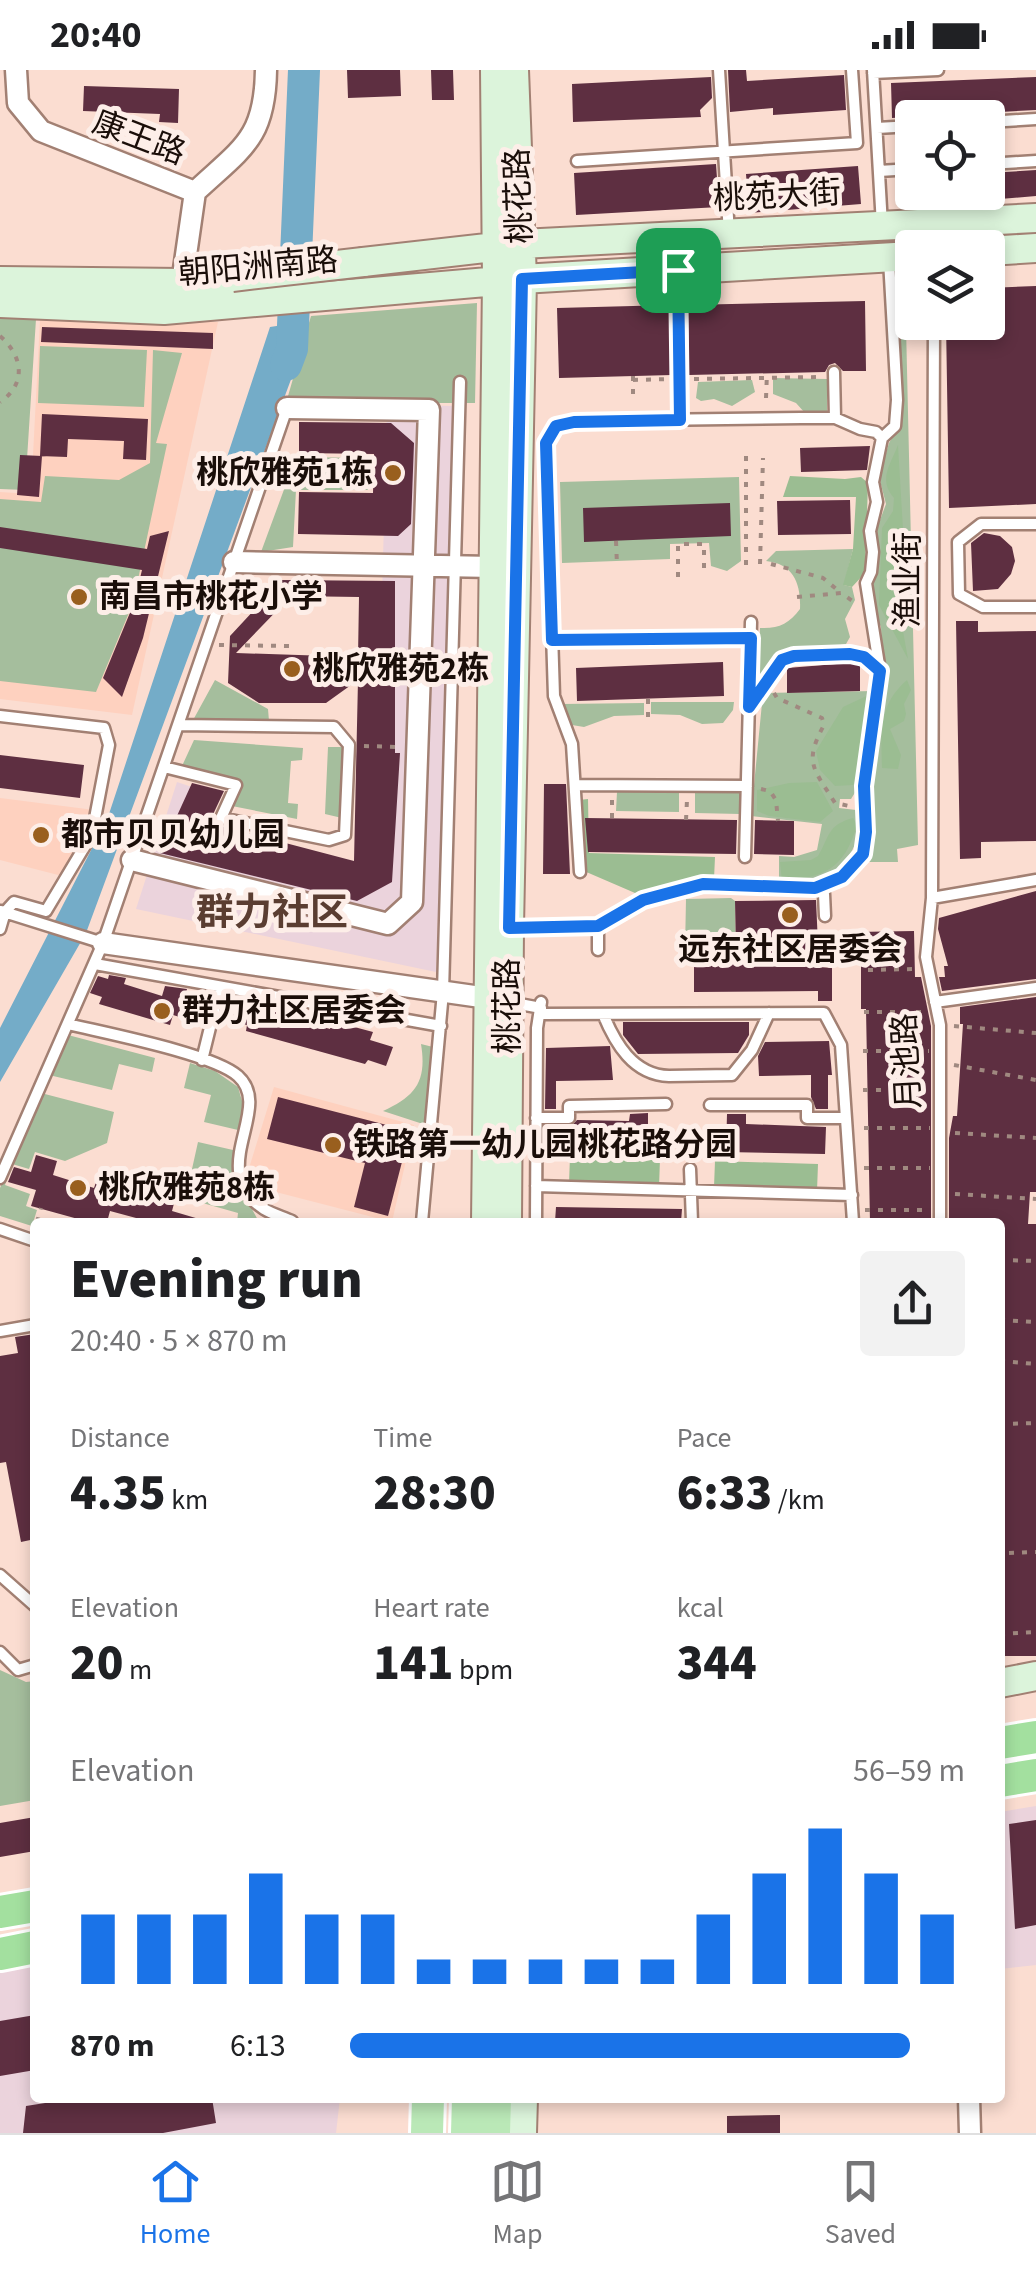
<!DOCTYPE html>
<meta charset="utf-8">
<style>
body{margin:0;font-family:"Source Sans 3","Noto Sans SC",sans-serif;background:#f2f2f2;color:#202124;height:100vh;display:flex;flex-direction:column;font-size:38px;white-space:nowrap}
*{box-sizing:border-box;margin:0}
p{font-size:32px;color:#757577}
.icon{flex:none;width:55px;height:55px;fill:none;stroke:currentColor;stroke-width:2;stroke-linecap:round;stroke-linejoin:round}
.map{position:relative;flex:1;overflow:hidden}
.side{position:absolute;left:30px;top:1148px;width:975px;height:885px;display:flex;flex-direction:column;background:#fff;border-radius:10px;box-shadow:0 5px 15px #0003}
.side>*{flex:none}
.buttons{position:absolute;left:895px;top:30px;display:grid;gap:20px}
.buttons a{display:grid;place-items:center;width:110px;height:110px;border-radius:10px;background:#fff;box-shadow:0 5px 15px #0003;font-size:50px}
.pin{position:absolute;display:grid;place-items:center;width:85px;height:85px;color:#fff;margin:-42px;border-radius:20px;box-shadow:0 5px 15px #0006}
.round{display:grid;place-items:center;flex:none;width:105px;height:105px;border-radius:10px;background:#f2f2f2}
.overview{display:flex;align-items:center;justify-content:space-between;height:170px;padding:0 40px}
h1{font-size:55px;font-weight:800;line-height:75px}
.stats{display:grid;grid-template-columns:repeat(3,1fr);gap:15px;height:170px;padding:10px 40px}
.stats div{display:grid;align-content:center}
.stats b{font-size:50px;font-weight:800}
.stats small{font-size:28px;font-weight:400}
.stats p{font-size:28px}
.chart{height:280px;padding:20px 40px}
.chart p{display:flex;justify-content:space-between}
.chart svg{width:100%;height:180px;margin-top:10px;stroke:#1a73e8;stroke-width:6}
ul{padding:0 40px;list-style:none;font-size:32px}
li{display:grid;grid-template-columns:160px 120px 1fr;align-items:center;height:75px}
li i{height:25px;border-radius:12px;background:#1a73e8}
.status{display:flex;justify-content:space-between;align-items:center;height:70px;padding:0 50px;background:#fff;direction:ltr}
.status svg{height:28px;fill:currentColor}
.tab-bar{display:flex;justify-content:space-around;align-items:center;height:140px;border-top:2px solid #e0e0e0;background:#fff;font-size:28px;color:#757577}
.tab-bar a{display:grid;justify-items:center;gap:5px}
.tab-bar .current{color:#1a73e8}
.map>svg:first-child{display:block}
</style>
<div class="status"><b>20:40</b><svg viewBox="0 0 49 12"><path d="M0 12V9h3v3zM5 12V6h3v6zM10 12V3h3v9zM15 12V0h3v12zM26 1h20v11H26zM47 4h2v5h-2z"/></svg></div>
<div class="map">
<svg width="1036" height="2063" viewBox="0 0 1036 2063">
<rect width="100%" height="100%" fill="#fbddd1"/>
<path fill="#ebd3dc" d="M387 335 455 336 436 902 136 839 177 712 204 721 184 774 375 798Z
M1036 1736V1895L1000 1899V1742Z
M35 1892V2028H340L336 2063H0V1898Z"/>
<path fill="#fed1bf" d="M40 250 218 252 132 645 0 629V422L31 424Z
M0 728 94 740 62 806 0 790Z
M274 1017 414 1055 392 1152 268 1120 254 1107 250 1095Z"/>
<path fill="#a5be9d" d="M905 213 918 775 897 779 898 792H864L870 777 869 718 883 615 881 557 873 540 872 513 877 458 886 434 879 407 889 373 897 359 895 214Z
M477 233 475 333H286L311 246Z
M0 247 36 249 25 420 0 419Z
M40 276 147 280 144 337 38 333Z
M153 280 182 283 156 373 167 374 133 533 96 622 0 611V429L41 432 45 406 119 410 150 393Z
M773 308 827 309V343H805L796 333 773 324Z
M752 310 755 322 732 336 714 329 701 331 696 328 698 312Z
M296 387 369 388 368 420H296L293 477 261 482Z
M739 407 741 491 727 501 711 496 709 473 670 474V489L562 493 560 412Z
M853 479 844 515 852 517 855 530 845 549 850 567 846 574 788 584 779 589 758 616 760 558C778 559 789 554 800 539 801 514 794 494 766 491L776 481Z
M215 610 268 639 269 651 192 652Z
M875 621 862 711 851 729H840L839 738 856 740 860 746C862 777 841 804 811 813 802 816 789 814 779 814V786L794 787 817 780 822 754 751 746 763 623Z
M651 632H734L733 640 723 653 702 654 680 645 651 644Z
M644 633V645L614 646 584 657 572 655 562 642 561 634Z
M194 670 303 678 302 690 291 691 288 733 298 734 297 749 232 736 242 713 182 696Z
M328 677H345L342 748 325 744Z
M695 721 740 722V744L695 743Z
M617 722H679V742L616 741Z
M731 828 735 831 736 879 685 880 686 829Z
M68 965 155 988 152 1002 119 994 112 1020 49 1005Z
M421 974 433 977 426 1055 383 1041C416 1026 427 1011 421 974Z
M190 993 215 1001 238 1017 244 1038 238 1060 204 1052 211 1025 184 1018Z
M41 1023 114 1042 107 1073 65 1091 35 1082 29 1099 12 1094 5 1115 30 1124 26 1136 37 1140 32 1156 0 1146V1118Z
M198 1072 233 1080 236 1110 259 1152H237L238 1143 199 1132 192 1099Z
M0 1600 26 1612 35 1611V1730L0 1736Z"/>
<path fill="#9bbd92" d="M898 375 904 476 894 540 903 561 908 589 879 535 882 458 893 441 894 428C878 410 890 395 898 375Z
M790 406 845 409 861 407 868 413 865 503 852 517 843 515 853 479 856 427H783Z
M907 610 911 620 904 634 906 644 904 651 890 659 901 685 898 699 882 698C881 663 878 635 907 610Z
M875 622 863 702 853 715 835 716 820 700 816 681 843 637Z
M817 712 833 741 820 752 769 746 757 741V720L789 713Z
M588 729 589 783 715 787 714 809 642 826 584 801 579 730Z
M853 748 857 755C844 800 824 807 782 811L780 792 811 790 818 786C830 766 827 755 853 748Z
M570 1086 660 1089 659 1117 569 1114Z
M715 1091 818 1094 817 1121 714 1117Z"/>
<path fill="#74acc8" d="M294 0H312L307 103 289 104Z
M303 252V277L86 863 0 1012V958L108 747 270 257Z"/>
<g fill="none" stroke-linecap="round" stroke-linejoin="round">
<path stroke="#74acc8" stroke-width="32" d="M286 295 292 279 304 0"/>
</g>
<path fill="#5e2f41" fill-rule="evenodd" d="M347 0H400L401 26 348 28Z
M431 0H453L454 30H432Z
M728 0H746L747 11 844 5 846 40 773 45V38L730 42Z
M711 7 712 28 700 40 701 47 573 52 572 14Z
M1036 7V40L892 48 891 13Z
M84 16 179 19 178 53 159 52 160 44 83 41Z
M716 94 719 137 576 145 574 103Z
M858 96 861 134 749 143 746 104Z
M1036 100V126L988 130V103Z
M1036 216V434L949 438 946 252H988V218Z
M865 231 866 301H843L835 293 829 295 825 302 689 305 688 235Z
M671 235 672 305 559 308 557 238Z
M42 257 213 263V279L41 272Z
M42 344 148 349 146 390 123 389 124 371 68 369 67 387 40 386Z
M299 352 391 353 414 373 411 454 398 466 298 464 299 422 373 423 374 384 299 383Z
M870 376 867 400 801 402 800 378Z
M20 385 42 386 39 427 17 425Z
M850 430 851 464 778 465 777 431Z
M730 433 731 466 584 472 583 438Z
M0 457 147 479 150 466 169 461 143 568 122 627 103 608 134 533 142 500 0 478Z
M984 463 1000 466 1012 477 1015 491 1011 504 998 519 973 521 971 473Z
M282 510 395 511V683H400L392 812 357 831 160 783 192 713 224 721 209 753 354 791 358 610 326 633H259L228 613 230 566ZM291 526 359 527 358 587 236 583Z
M956 551H978V562L1036 561V771L981 772V788L960 789Z
M723 592 724 626 577 631 576 598Z
M849 593 860 595V621L787 623V598Z
M0 685 84 695 80 728 0 718Z
M544 714H566L570 804H543Z
M585 748 737 750 736 784 588 782Z
M755 750 794 751V785L754 784Z
M1036 821V909L942 921 939 907H945L944 896H948L938 859 939 848Z
M816 830 819 897 832 898V931H818V921L694 922V879H736L735 831Z
M914 861 915 907H921L931 956V1152H870L866 939H861V891H856V862Z
M109 905 126 908 124 914 162 926 165 916 187 919 185 927 206 933 200 953 173 945 170 955 99 934 102 927 90 923 98 906 108 909Z
M1036 927V1122H1030L1028 1154H1036V1586H1000V1152H949V1068L953 1046H957L963 954H960V937Z
M255 932 296 939 294 949 330 959 332 951 373 962 370 970 393 977 386 996 368 990 365 994 246 961 247 955 232 951 236 936 253 940Z
M623 952H749V965L738 983 638 984 623 965Z
M829 971 832 1005H828V1039H816L811 1027V1005L759 1006 758 986 765 972Z
M610 976 613 1010 556 1011V1039H545L546 978Z
M278 1027 410 1061 388 1146 354 1137 365 1093 267 1069Z
M648 1043V1080L549 1079V1057H570L577 1050 629 1051 630 1044Z
M727 1044H746V1054L826 1057 825 1084 726 1082Z
M36 1085 57 1091 53 1105 94 1118 99 1103 127 1111 124 1122 150 1130 154 1119 176 1126 172 1141 199 1149V1152H151L110 1141 107 1152H89L31 1136 36 1120 8 1112 14 1097 31 1102Z
M556 1137 682 1139 681 1152H555Z
M35 1264V1469L21 1472 6 1392 0 1393V1286L18 1283 15 1267Z
M35 1747V1781L0 1787V1753Z
M1036 1750V1855L1015 1859 1009 1754Z
M35 1945V2000L0 2006V1951Z
M77 2028H212L216 2053 163 2063H23L26 2036Z
M780 2045V2063H727V2046Z"/>
<g fill="none" stroke-linecap="round" stroke-linejoin="round">
<g stroke="#a28073" stroke-width="15">
<path id="service" d="M719 0 729 164
M873 0 882 155
M873 3 938 0
M988 52 1036 49
M877 58 912 56
M577 91 857 73 852 0
M988 94 1036 91
M879 101 912 99
M679 201 681 350
M934 252 932 828 926 887 940 955V1152
M834 302 835 348
M882 368 895 356 897 330 889 190
M1036 454H981L958 472 959 524 983 537H1036
M552 570 751 569
M750 635 782 590 795 586 850 584 864 587 879 601
M0 646 104 658 109 675 92 764 46 841 14 832 5 842 0 859
M164 697 236 715 221 748 329 770 345 765 349 675 334 657 178 655
M575 715 747 716
M745 787 751 552
M580 802 572 674 554 626 546 373 556 356 574 351 801 348H835L860 359 876 362 882 368 873 412 877 432 870 461 873 482 871 502 866 513 880 601 864 716 866 762 863 784 842 807 815 818 703 814 643 829 598 856
M815 818 824 824 825 846
M932 828 1036 810
M1 841 103 873
M510 857 598 856V880
M95 894 441 956
M509 932 541 938
M935 932 1036 918
M541 944 824 943 841 975 853 1152
M603 944C615 973 633 1005 669 1006L732 1005 752 980 769 943
M68 954C105 963 214 984 238 1006 275 1039 204 1100 264 1139 272 1144 283 1147 292 1151
M202 990 220 917
M710 1035H807V1048H846
M536 1048H569V1036L666 1034
M690 1099 692 1152
M0 1108 103 873 287 338
M536 1116 852 1125
M422 1152 443 922 460 312
M536 1152 537 958 541 932
M0 1159 35 1171
M0 1261 35 1255
M0 1505 35 1536
M0 1582 18 1600 35 1595"/>
</g>
<g stroke="#a28073" stroke-width="25">
<path id="minor" d="M16 0 18 33 41 61 195 122 182 213
M195 122C242 78 265 69 266 0
M234 492 494 497
M132 790 388 854 412 832 429 340 287 338
M103 873 488 928
M969 2028 970 2063"/>
</g>
<g stroke="#a28073" stroke-width="32">
<path id="secondary" d="M988 181 1036 178
M363 192 521 174 1036 148
M0 211 182 213 232 207
M0 233 164 240 522 209 912 186
M486 1152 497 211 495 0
M507 1152 509 857 522 209 514 0
M1000 1613 1036 1606
M522 2063 523 2028"/>
</g>
<g stroke="#fff" stroke-width="38">
<path id="primary" d="M427 2063 428 2028
M467 2063 468 2028
M494 2063 495 2028"/>
</g>
<g stroke="#fff" stroke-width="38">
<path id="trunk" d="M1000 1673 1036 1667
M1000 1711 1036 1705
M0 1842 35 1836
M0 1884 35 1877"/>
</g>
<path stroke="#a08980" stroke-width="4" stroke-dasharray="5 8" stroke-linecap="butt" d="M633 306V327
M694 309 820 307
M633 310 670 309
M766 328 767 303
M616 471 617 495
M760 494 763 388
M771 494 823 508 841 523
M746 495V380
M678 507V474H704V501
M797 527 841 523 854 532
M219 575 289 576
M774 623 777 628 822 648 824 655C803 693 814 699 835 733L854 737
M648 647V629
M364 676 399 677
M761 719 770 721 776 730 778 751
M612 748V730
M686 750 687 730
M868 900 913 899
M864 942H924
M954 956 1036 963
M863 981H929
M954 995 1036 1010
M863 1020H928
M864 1058H930
M955 1063 1036 1068
M864 1098H930
M955 1124 1036 1129
M865 1140H925
M37 1152 41 1138
M1000 1190 1036 1191
M1000 1250 1036 1252
M1000 1291 1036 1294
M1000 1354 1036 1353
M1009 1483 1036 1482
M1000 1522H1007
M1000 1564 1036 1562"/>
<use href="#service" stroke="#fff" stroke-width="10"/>
<use href="#minor" stroke="#fff" stroke-width="20"/>
<use href="#secondary" stroke="#dcf4db" stroke-width="28"/>
<use href="#primary" stroke="#bae8b7" stroke-width="32"/>
<use href="#trunk" stroke="#a3e09f" stroke-width="32"/>
<g stroke="#a28073" stroke-width="32" stroke-linecap="butt">
<path id="secondary-bridge" d="M232 207 363 192"/>
</g>
<path stroke="#a08980" stroke-width="4" stroke-dasharray="5 8" stroke-linecap="butt" d="M0 266C23 286 27 314 0 332"/>
<use href="#secondary-bridge" stroke="#dcf4db" stroke-width="28"/>
</g>
<g fill="none" stroke-linecap="round" stroke-linejoin="round">
<g stroke="#fff" stroke-width="20">
<path id="route" d="M678 200 680 350 574 352 556 356 546 373 552 570 751 568 749 637 782 590 794 586 850 584 864 587 880 601 864 716 866 762 863 784 842 807 815 818 703 814 643 830 598 856 509 858 522 209Z"/>
</g>
<use href="#route" stroke="#1a73e8" stroke-width="12"/>
</g>
<g fill="#995f1e" stroke="#fdeee8" stroke-width="4">
<circle cx="393" cy="403" r="10"/>
<circle cx="79" cy="527" r="10"/>
<circle cx="292" cy="599" r="10"/>
<circle cx="41" cy="765" r="10"/>
<circle cx="790" cy="845" r="10"/>
<circle cx="162" cy="941" r="10"/>
<circle cx="333" cy="1075" r="10"/>
<circle cx="78" cy="1118" r="10"/>
</g>
<g text-anchor="middle" dominant-baseline="central" stroke-width="10" stroke-linejoin="round" paint-order="stroke">
<g font-size="32" fill="#1a0e09" stroke="#fdeee8">
<text transform="translate(139 68) rotate(21)">康王路</text>
<text transform="translate(519 126) rotate(-92)">桃花路</text>
<text transform="translate(777 126) rotate(-3)">桃苑大街</text>
<text transform="translate(258 197) rotate(-5)">朝阳洲南路</text>
<text transform="translate(908 510) rotate(-90)">渔业街</text>
<text transform="translate(508 936) rotate(-90)">桃花路</text>
<text transform="translate(907 991) rotate(-93)">月池路</text>
</g>
<g font-size="32" font-weight="bold" fill="#1a0e09" stroke="#fdeee8" text-anchor="start">
<text x="373" y="403" text-anchor="end">桃欣雅苑1栋</text>
<text x="99" y="527">南昌市桃花小学</text>
<text x="312" y="599">桃欣雅苑2栋</text>
<text x="61" y="765">都市贝贝幼儿园</text>
<text x="790" y="880" text-anchor="middle">远东社区居委会</text>
<text x="182" y="941">群力社区居委会</text>
<text x="353" y="1075">铁路第一幼儿园桃花路分园</text>
<text x="98" y="1118">桃欣雅苑8栋</text>
</g>
<g font-size="38" font-weight="bold" fill="#5a3d31" stroke="#fdeee8">
<text x="272" y="843">群力社区</text>
</g>
</g>
</svg>
<div class="buttons">
<a><svg class="icon" aria-label="locate" viewBox="0 0 24 24"><circle cx="12" cy="12" r="6"/><path d="M12 2v4M12 18v4M2 12h4M18 12h4"/></svg></a>
<a><svg class="icon" aria-label="layers" viewBox="0 0 24 24"><path d="M12 4l9 5-9 5-9-5zM3 14l9 5 9-5"/></svg></a>
</div>
<div class="pin" style="left:678px;top:200px;background:#1e9e55"><svg class="icon" aria-label="arrive" viewBox="0 0 24 24"><path d="M6 21V4h12l-3 4 3 4H6"/></svg></div>
<section class="side">
<div class="overview"><div><h1>Evening run</h1><p>20:40 · 5 × 870 m</p></div><a class="round"><svg class="icon" aria-label="share" viewBox="0 0 24 24"><path d="M12 15V3M7 8l5-5 5 5M5 13v7h14v-7"/></svg></a></div>
<div class="stats">
<div><p>Distance</p><b>4.35<small> km</small></b></div>
<div><p>Time</p><b>28:30</b></div>
<div><p>Pace</p><b>6:33<small> /km</small></b></div>
</div>
<div class="stats">
<div><p>Elevation</p><b>20<small> m</small></b></div>
<div><p>Heart rate</p><b>141<small> bpm</small></b></div>
<div><p>kcal</p><b>344</b></div>
</div>
<div class="chart"><p><span>Elevation</span>56–59 m</p>
<svg viewBox="0 0 160 44" preserveAspectRatio="none"><path d="M5 44V27M15 44V27M25 44V27M35 44V17M45 44V27M55 44V27M65 44V38M75 44V38M85 44V38M95 44V38M105 44V38M115 44V27M125 44V17M135 44V6M145 44V17M155 44V27"/></svg>
</div>
<ul>
<li><b>870 m</b>6:13<i style="width:91%"></i></li>
</ul>
</section>
</div>
<nav class="tab-bar">
<a class="current"><svg class="icon" aria-label="home" viewBox="0 0 24 24"><path d="M3 11l9-7 9 7M6 9v11h12V9"/></svg>Home</a>
<a><svg class="icon" aria-label="map" viewBox="0 0 24 24"><path d="M3 6l6-2 6 2 6-2v14l-6 2-6-2-6 2zM9 4v14M15 6v14"/></svg>Map</a>
<a><svg class="icon" aria-label="saved" viewBox="0 0 24 24"><path d="M7 4h10v16l-5-4-5 4z"/></svg>Saved</a>
</nav>
